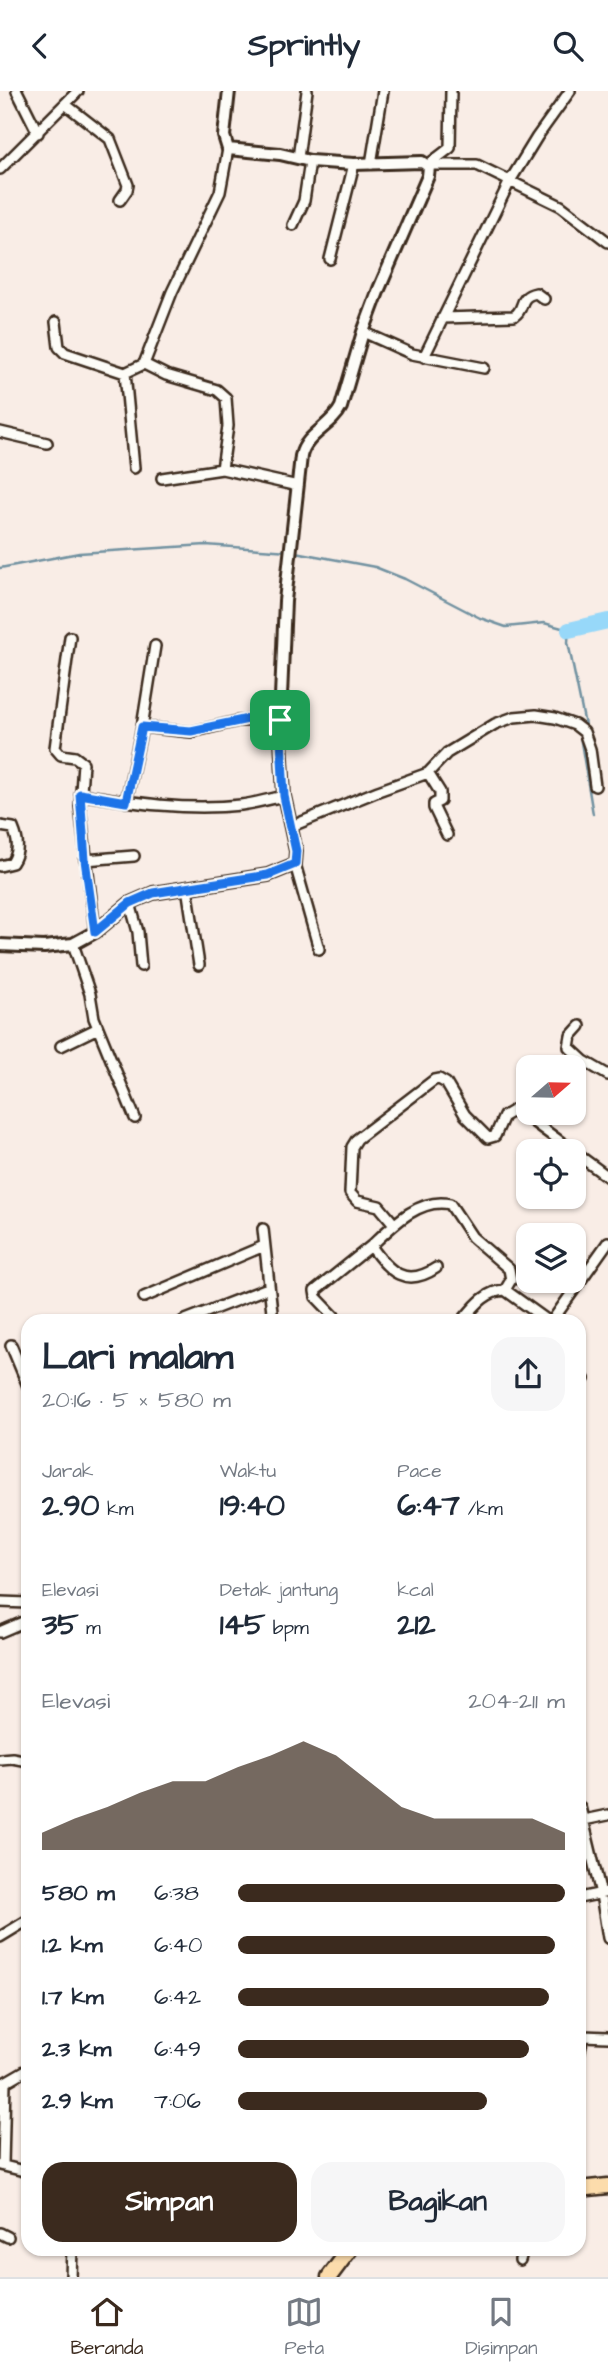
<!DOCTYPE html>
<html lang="id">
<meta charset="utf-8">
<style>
body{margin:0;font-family:"Architects Daughter",sans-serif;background:#f6f6f7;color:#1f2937;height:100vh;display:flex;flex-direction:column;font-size:26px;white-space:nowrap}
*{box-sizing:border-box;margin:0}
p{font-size:23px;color:#747a83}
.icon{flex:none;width:38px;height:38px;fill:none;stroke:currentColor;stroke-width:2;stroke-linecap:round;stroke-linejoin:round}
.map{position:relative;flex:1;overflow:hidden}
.sheet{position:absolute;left:21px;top:1223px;width:565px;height:942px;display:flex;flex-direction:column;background:#fff;border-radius:21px;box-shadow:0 2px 5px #0004}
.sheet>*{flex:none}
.needle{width:46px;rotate:70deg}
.fabs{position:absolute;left:516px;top:964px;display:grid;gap:14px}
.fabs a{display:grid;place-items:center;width:70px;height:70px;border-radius:14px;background:#fff;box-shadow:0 2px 5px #0004;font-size:35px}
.pin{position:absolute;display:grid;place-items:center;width:60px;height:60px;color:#fff;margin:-30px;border-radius:14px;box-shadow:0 4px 10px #0006}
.round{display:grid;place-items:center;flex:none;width:74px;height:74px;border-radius:21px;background:#f6f6f7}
.summary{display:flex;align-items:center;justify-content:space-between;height:119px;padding:0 21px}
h1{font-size:38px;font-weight:800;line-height:52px}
.figures{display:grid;grid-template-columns:repeat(3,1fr);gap:10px;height:119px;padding:7px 21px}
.figures div{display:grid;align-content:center}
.figures b{font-size:30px;font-weight:800}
.figures small{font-size:19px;font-weight:400}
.figures p{font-size:19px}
.chart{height:196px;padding:14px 21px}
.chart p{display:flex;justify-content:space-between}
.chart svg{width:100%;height:126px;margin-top:7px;fill:#3b2a1e;opacity:.7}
.action{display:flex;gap:14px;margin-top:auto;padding:14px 21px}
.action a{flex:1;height:80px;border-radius:21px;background:#3b2a1e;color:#fff;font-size:28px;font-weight:800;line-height:80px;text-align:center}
.action a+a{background:#f6f6f7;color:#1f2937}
ul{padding:0 21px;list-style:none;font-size:23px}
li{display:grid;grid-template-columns:112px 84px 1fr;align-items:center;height:52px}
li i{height:18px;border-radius:9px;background:#3b2a1e}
header{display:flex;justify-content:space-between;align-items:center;height:91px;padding:0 21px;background:#fff;font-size:32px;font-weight:800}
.menu{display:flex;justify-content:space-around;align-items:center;height:98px;border-top:2px solid #e0e1e3;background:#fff;font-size:19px;color:#747a83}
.menu a{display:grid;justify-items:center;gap:4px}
.menu .current{color:#3b2a1e}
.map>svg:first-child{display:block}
</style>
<header><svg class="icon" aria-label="back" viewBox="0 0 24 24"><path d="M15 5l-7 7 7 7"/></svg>Sprintly<svg class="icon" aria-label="search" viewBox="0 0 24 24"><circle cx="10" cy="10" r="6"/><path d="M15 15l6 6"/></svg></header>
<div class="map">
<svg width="608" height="2186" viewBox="0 0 608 2186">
<rect width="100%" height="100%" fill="#f9ede6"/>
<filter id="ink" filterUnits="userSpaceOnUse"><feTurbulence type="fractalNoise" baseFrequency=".0143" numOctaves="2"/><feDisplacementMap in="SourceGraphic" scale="14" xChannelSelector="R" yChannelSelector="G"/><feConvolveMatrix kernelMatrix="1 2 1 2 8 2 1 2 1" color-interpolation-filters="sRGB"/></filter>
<g filter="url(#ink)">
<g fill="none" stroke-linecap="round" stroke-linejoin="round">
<path stroke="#7292a1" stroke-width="2.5" d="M295 461 375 476 405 488 480 527 506 536 544 532 569 539 568 551 585 634
M0 477 79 462 206 454 289 460
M580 645 593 723"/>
<path stroke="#97d8f9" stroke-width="16" d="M569 539 608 530"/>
<g stroke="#3b2a1e" stroke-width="14">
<path id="minor" d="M17 0 38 42
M65 13 110 48 128 94 127 99 120 109
M298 67 307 0
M371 73 383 0
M429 73 450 57 451 0
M428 74H477L561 115 608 151
M0 78 78 0
M293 134 304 110 310 70
M330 168 354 73
M442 227 514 225C526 218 517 206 536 202L544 208
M56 231 59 256 65 262 125 282 144 273 172 201 220 101 228 58
M363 241 412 263 484 277
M424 266 510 90 537 46 570 0
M144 273 166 284 217 299 226 307 228 335 222 378
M125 282 134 377
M0 341 47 352
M162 387 222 378 298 395
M70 546 55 657 61 664 75 666 83 672 80 715 95 841
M142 636 191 641 238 630 280 629
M428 682 440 701V710L434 713V717L447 744
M80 703C133 712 188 720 241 714 256 712 270 708 284 705
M126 711 142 636 155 555
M0 735 13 737C18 749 20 760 12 772L0 775
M292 735 378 700 428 682 447 662 495 633 514 626 536 624 555 627 575 634 584 641 590 658 595 695
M85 769 134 765
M295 773 319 858
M187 796 199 874
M130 812 138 841 141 875
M73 853 90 903 94 927 135 1027
M580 935 571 945 569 956 584 970 608 984
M61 955 98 937
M574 1061 608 1086
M394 1133 379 1115 357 1110 350 1102 352 1056 357 1048 434 989 439 988 446 992 465 1024 488 1047 495 1045 504 1025 516 1018 573 1060
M263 1138 273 1230
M436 1177C406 1197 389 1181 371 1155 391 1136 419 1106 450 1113L472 1146 509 1178 511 1189 505 1199 548 1230
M144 1206 264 1155
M183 1230 268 1197
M339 1230 316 1206 315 1200 371 1155
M462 1230C474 1216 485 1200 505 1199
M552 1230 608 1151
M11 1254 28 1295
M579 1286 584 1288
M0 1511 28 1512
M0 1541 28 1529
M0 1668 12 1667 28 1670
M580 1716 601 1803 608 1847
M579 1730 608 1724
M579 1807 608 1801
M0 1846 28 1829
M579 1938 583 1945 579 1964
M583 1945 608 1946
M2 1993 28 1978
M0 2074 28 2081
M3 2074 5 1992
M0 2142 8 2146
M520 2169 523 2158
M71 2186 72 2158"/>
</g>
<g stroke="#3b2a1e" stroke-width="16">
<path id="tertiary" d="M0 854 44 856 73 853 95 841 130 812 153 802 268 784 295 773 296 760 284 705 280 629 285 510 301 365C306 343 332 335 341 316L363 241 379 198 428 85 429 76 422 71 354 73 310 70 280 63 228 58 224 45 229 0"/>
</g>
<g stroke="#3b2a1e" stroke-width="19">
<path id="trunk" d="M579 2098 608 2095
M329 2186 350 2158"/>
</g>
<use href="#minor" stroke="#fdfcf7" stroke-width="9"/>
<use href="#tertiary" stroke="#fdfcf7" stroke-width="10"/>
<use href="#trunk" stroke="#fcdcac" stroke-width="14"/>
</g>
</g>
<g fill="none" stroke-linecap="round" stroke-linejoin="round" filter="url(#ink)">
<g stroke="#fff" stroke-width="14">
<path id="route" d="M248 628 280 629 284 705 296 760 295 773 268 784 153 802 130 812 95 841 85 769 80 703 126 711 142 636 191 640Z"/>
</g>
<use href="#route" stroke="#1a73e8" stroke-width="9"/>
</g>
</svg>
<div class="fabs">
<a><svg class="needle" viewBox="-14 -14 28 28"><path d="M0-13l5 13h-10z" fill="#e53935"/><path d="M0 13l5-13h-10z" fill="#747a83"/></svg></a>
<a><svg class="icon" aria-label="locate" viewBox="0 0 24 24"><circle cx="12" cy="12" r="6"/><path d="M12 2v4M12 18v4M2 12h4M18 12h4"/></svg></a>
<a><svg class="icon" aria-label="layers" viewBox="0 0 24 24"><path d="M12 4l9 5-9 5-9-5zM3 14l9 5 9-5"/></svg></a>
</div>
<div class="pin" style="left:280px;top:629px;background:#1e9e55"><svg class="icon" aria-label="arrive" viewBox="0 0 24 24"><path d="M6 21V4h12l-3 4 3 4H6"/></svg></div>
<section class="sheet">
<div class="summary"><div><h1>Lari malam</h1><p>20:16 · 5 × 580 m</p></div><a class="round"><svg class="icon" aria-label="share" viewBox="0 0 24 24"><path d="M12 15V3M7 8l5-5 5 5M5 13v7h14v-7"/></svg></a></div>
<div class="figures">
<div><p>Jarak</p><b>2.90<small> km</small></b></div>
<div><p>Waktu</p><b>19:40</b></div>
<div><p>Pace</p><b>6:47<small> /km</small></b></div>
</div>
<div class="figures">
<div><p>Elevasi</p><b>35<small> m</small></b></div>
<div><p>Detak jantung</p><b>145<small> bpm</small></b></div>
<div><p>kcal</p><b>212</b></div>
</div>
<div class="chart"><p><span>Elevasi</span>204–211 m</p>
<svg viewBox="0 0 160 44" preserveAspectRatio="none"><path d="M0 44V38L10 33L20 29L30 24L40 20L50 20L60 15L70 11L80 6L90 11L100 20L110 29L120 33L130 33L140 33L150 33L160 38V44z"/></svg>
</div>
<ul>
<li><b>580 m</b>6:38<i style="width:100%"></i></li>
<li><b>1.2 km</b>6:40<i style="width:97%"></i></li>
<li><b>1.7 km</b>6:42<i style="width:95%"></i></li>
<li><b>2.3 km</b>6:49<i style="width:89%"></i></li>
<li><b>2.9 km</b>7:06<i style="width:76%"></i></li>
</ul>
<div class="action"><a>Simpan</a><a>Bagikan</a></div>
</section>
</div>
<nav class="menu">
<a class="current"><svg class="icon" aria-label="home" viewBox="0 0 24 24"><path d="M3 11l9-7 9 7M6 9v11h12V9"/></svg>Beranda</a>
<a><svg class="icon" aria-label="map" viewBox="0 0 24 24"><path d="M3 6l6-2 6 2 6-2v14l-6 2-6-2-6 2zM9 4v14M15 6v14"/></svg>Peta</a>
<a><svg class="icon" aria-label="saved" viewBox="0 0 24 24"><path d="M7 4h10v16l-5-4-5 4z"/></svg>Disimpan</a>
</nav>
